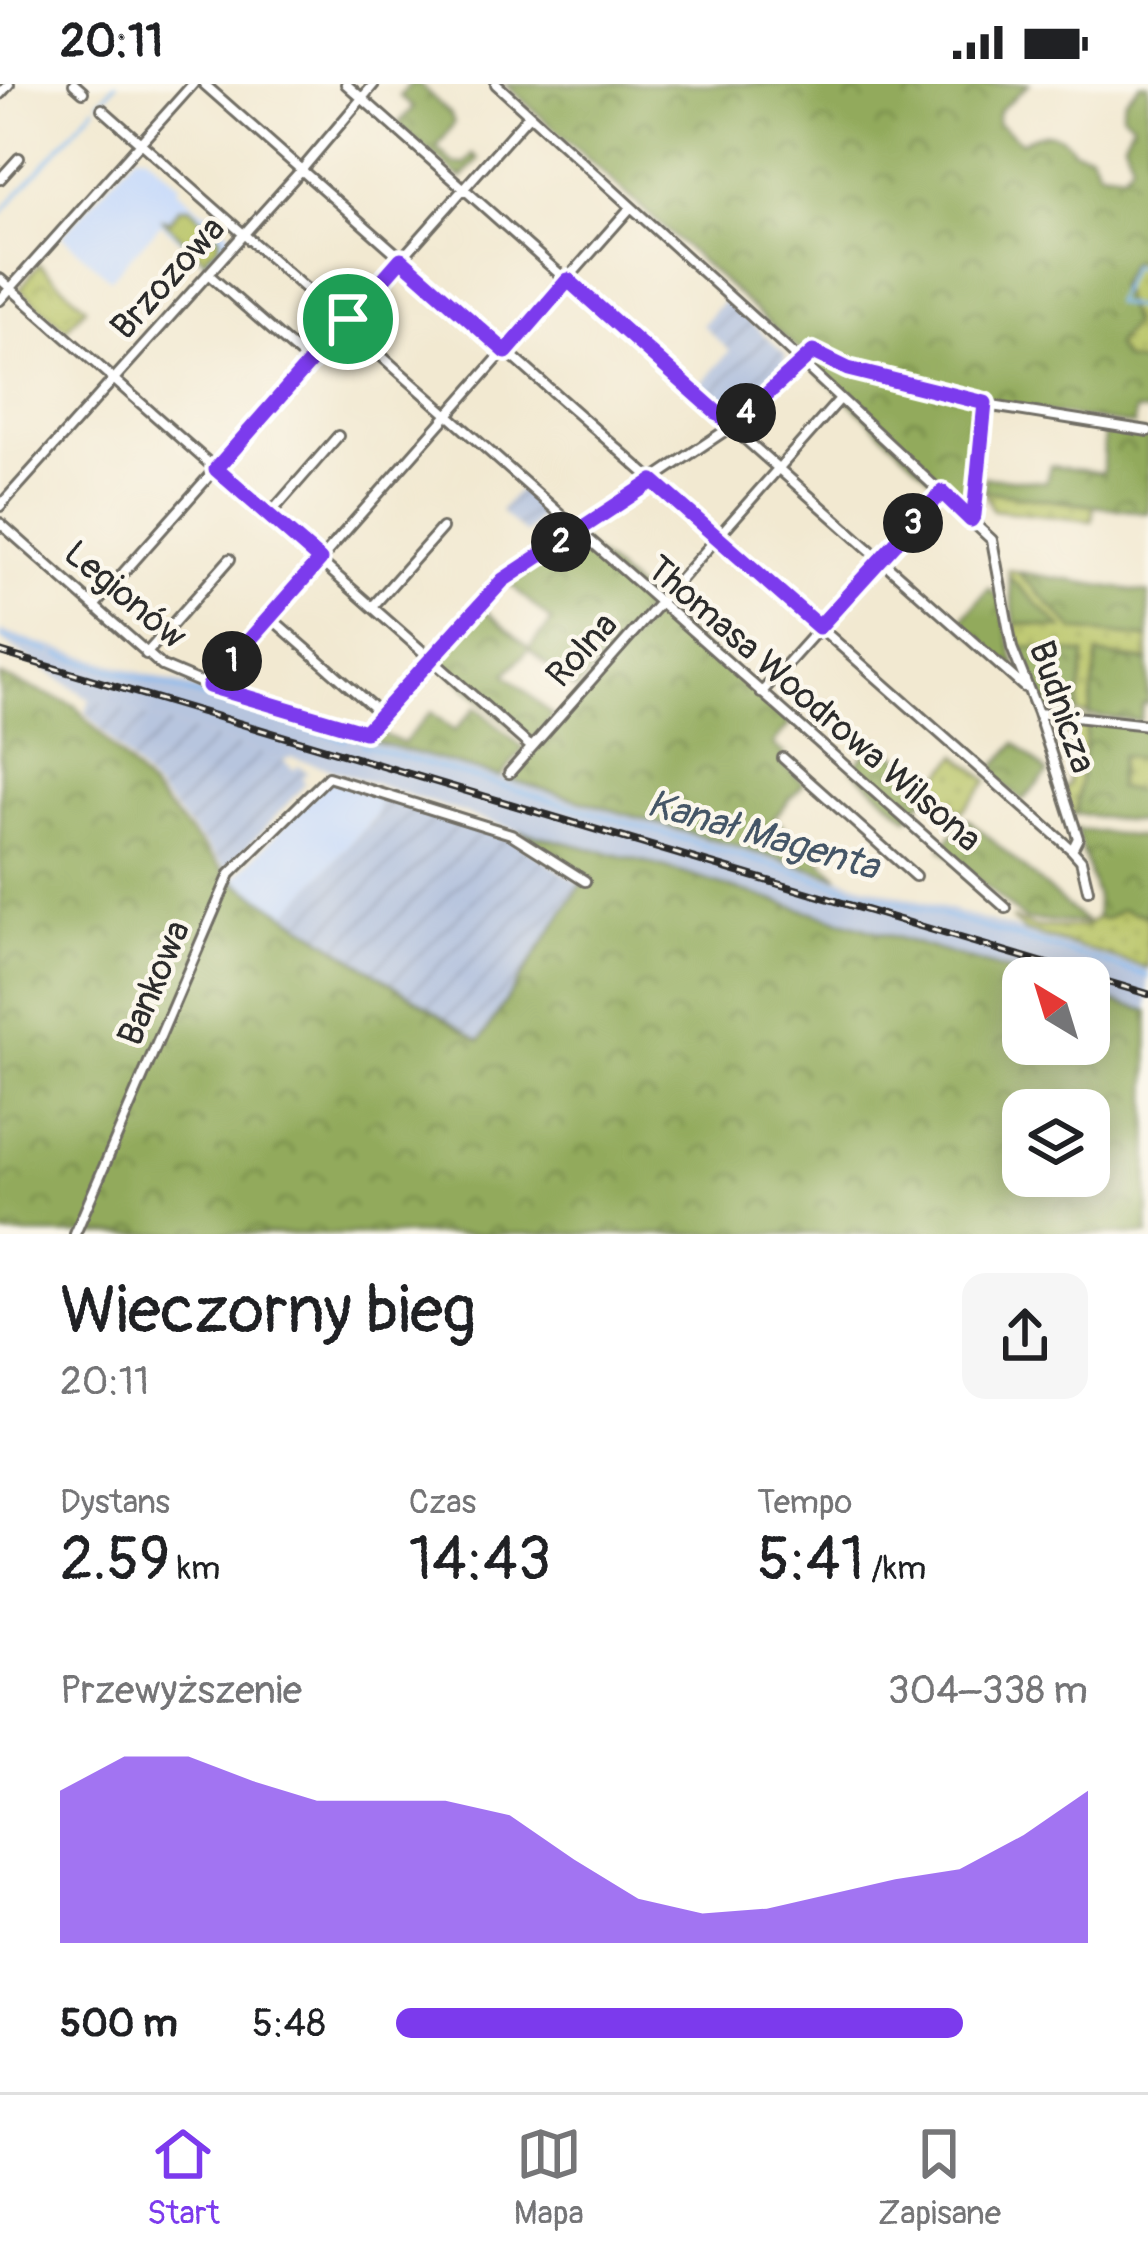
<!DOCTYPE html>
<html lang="pl">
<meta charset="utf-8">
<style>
body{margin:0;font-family:Pangolin,sans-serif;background:#f6f6f6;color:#202124;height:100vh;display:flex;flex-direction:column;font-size:45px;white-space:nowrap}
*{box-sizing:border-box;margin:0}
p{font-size:39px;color:#757577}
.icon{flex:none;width:66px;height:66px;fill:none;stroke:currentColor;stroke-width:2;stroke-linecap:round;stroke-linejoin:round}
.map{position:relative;height:1150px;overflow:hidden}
.side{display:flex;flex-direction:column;background:#fff;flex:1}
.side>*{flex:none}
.needle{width:78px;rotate:322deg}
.fabs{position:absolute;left:1002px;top:873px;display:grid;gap:24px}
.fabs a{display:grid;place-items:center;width:108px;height:108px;border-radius:24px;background:#fff;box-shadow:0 6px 30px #0003;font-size:60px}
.pin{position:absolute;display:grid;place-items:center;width:102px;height:102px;color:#fff;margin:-51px;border:6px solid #fff;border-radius:50%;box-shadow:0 3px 12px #0007}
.km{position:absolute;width:60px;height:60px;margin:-30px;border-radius:50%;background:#222;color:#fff;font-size:33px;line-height:60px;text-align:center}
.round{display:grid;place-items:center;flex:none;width:126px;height:126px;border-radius:24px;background:#f6f6f6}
.summary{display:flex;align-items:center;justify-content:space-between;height:204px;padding:0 60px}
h1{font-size:66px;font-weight:600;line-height:90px}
.figures{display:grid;grid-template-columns:repeat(3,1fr);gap:18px;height:204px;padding:12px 60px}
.figures div{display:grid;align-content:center}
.figures b{font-size:60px;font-weight:600}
.figures small{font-size:33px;font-weight:400}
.figures p{font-size:33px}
.chart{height:336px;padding:24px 60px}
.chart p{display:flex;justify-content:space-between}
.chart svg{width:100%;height:216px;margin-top:12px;fill:#7c3aed;opacity:.7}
ul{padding:0 60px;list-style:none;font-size:39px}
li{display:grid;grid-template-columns:192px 144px 1fr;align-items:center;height:90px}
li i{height:30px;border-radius:15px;background:#7c3aed}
.status{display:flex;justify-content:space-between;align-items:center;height:84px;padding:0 60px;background:#fff;direction:ltr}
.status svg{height:33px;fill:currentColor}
.tab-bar{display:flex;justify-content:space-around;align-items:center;height:168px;border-top:3px solid #e0e0e0;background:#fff;font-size:33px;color:#757577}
.tab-bar a{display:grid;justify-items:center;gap:6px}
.tab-bar .on{color:#7c3aed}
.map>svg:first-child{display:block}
</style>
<div class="status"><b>20:11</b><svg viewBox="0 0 49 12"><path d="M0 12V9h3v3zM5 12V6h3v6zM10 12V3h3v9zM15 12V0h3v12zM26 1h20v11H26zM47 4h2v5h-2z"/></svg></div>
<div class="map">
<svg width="1148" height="1150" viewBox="0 0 1148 1150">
<defs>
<pattern id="industrial-furrows" width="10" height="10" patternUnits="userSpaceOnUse" patternTransform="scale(3)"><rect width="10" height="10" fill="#b7c5de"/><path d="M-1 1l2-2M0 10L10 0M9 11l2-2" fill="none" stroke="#9ea9bf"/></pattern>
<pattern id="grass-dots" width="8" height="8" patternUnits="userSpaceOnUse" patternTransform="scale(3)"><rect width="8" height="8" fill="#b9c567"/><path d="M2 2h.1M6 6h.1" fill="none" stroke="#9fa95a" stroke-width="1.8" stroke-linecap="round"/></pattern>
<pattern id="forest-crowns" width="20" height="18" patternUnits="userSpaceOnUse" patternTransform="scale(3)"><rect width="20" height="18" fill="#92aa5c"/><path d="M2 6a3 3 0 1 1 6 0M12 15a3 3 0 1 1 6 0" fill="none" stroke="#778b4c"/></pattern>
<pattern id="park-crowns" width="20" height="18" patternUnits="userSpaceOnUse" patternTransform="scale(3)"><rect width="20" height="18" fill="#b9c567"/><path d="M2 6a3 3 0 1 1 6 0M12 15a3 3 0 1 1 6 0" fill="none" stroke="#9fa95a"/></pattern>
</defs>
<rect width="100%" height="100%" fill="#fbf7ec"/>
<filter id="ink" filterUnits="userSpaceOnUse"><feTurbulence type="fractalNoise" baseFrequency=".00833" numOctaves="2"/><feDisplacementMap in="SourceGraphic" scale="24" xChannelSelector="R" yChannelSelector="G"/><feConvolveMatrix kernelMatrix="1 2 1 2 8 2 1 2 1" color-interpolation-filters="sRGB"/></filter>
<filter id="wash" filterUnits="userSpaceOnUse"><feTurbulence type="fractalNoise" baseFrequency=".004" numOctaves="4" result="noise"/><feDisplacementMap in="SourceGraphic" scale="48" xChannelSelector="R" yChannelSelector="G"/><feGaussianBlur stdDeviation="2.7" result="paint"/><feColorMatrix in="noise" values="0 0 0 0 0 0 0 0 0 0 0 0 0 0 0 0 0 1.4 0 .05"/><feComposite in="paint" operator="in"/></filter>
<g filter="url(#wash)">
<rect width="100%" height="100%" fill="#f2e9d1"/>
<path fill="#cadcf9" d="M145 69 180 101 177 105 206 129 209 127 234 153 208 182 161 140 110 195 62 152 136 70Z
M329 695 379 712 376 732 286 830 233 796Z"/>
<path fill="url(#industrial-furrows)" d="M725 215 786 271 782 285 736 328H728L699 302 730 267 702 241Z
M520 404 545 426 525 450 500 427Z
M90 615 283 676 294 686 299 681 308 689 302 693 305 700 227 785 86 628Z
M379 712 513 756 581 800 481 957 286 830 376 733Z"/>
<path fill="#b7c5de" d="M0 547 1148 884V927L1089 911V894H1031L649 779 519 747 327 684 291 673 283 676 90 615 0 555Z"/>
<path fill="url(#grass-dots)" stroke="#727849" stroke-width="3" d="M1148 173V280L1124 276 1115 262 1132 239 1118 200 1130 178Z
M984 407 1094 422 1092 437 993 426Z
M1008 486 1018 488 1076 546 1148 554V577L1098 571 1089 631 1077 629 1085 570 1020 562 1015 539 1061 543 1009 493Z
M1070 634 1088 636 1076 730H1072L1064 705 1069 701Z
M958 671 988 697 961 728 931 701Z
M1121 672 1148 676V709L1117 705Z
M1121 825 1148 832V884L1024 847 1011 835 1035 843H1086L1085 837 1089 840 1097 833 1106 835Z"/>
<path fill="url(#forest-crowns)" stroke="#5e6a44" stroke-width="3" fill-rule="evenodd" d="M410 0H419L451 31 454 39 437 64 454 80H465L473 70 479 75 461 95 398 40 413 24 400 12Z
M505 0H1029L999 27 997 38 1021 58C1042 48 1059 43 1073 66L1090 69 1099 86 1124 89 1132 78 1124 57 1133 39 1122 29 1125 16 1140 0H1148V173L1130 178 1118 200 1132 239 1115 262 1124 276 1148 280V328L1135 327 1134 341 988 320 980 329 973 423 967 428 810 281 811 275 825 267 815 260 801 268Z
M1104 343 1148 350V429L984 407 985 393 1046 398 1050 382 1103 389Z
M573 457H580L653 519 576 606 529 565 506 590 553 632 529 659 437 577 485 526 529 564 552 538 509 499Z
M1018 488 1148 509V554L1075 546Z
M1009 493 1062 544 1015 539Z
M989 504 1000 515 1017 589 959 539Z
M659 525 790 640 773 660 785 671 780 678 804 699 774 734 839 793 508 695Z
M1020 562 1085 570 1077 629 1043 625Z
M1098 571 1148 577V620H1143L1140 637 1089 631Z
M0 592 74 621 233 796 480 957 586 793 519 747 649 779 1031 894H1023V960H1089V911L1148 927V1150H0ZM1023 1026H1089V1092H1023Z
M476 623 524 665 500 693 367 655 374 647 403 659 431 628 454 647Z
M1088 636 1148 643V676L1121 672 1117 704 1148 709V739L1076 730Z
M878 655 934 704 908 734 852 685Z
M1016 659 1048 689 1022 717 990 688Z
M967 734 1086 839 1025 836 941 764Z
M1076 745 1148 754V832L1122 825 1106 835 1097 833 1096 811Z"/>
<path fill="url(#park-crowns)" stroke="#727849" stroke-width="3" d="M39 180 86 223 66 245 20 205Z"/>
<path fill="#b9c567" stroke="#727849" stroke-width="3" d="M190 123 220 152 219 161 207 171V178L163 136 170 137 180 124Z"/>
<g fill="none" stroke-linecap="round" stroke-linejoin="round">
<path stroke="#81baf2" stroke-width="3" d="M99 18 116 0
M0 130 95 23
M1148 186 1131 182 1114 219 1148 226
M1142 224 1148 209
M0 553 51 568
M58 570 346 656
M362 661 1148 892"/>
</g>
</g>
<g filter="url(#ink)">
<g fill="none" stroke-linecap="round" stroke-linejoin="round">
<g stroke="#716e65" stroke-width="14">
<path id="minor" d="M74 0 83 8
M204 0 1072 766 1081 776 1088 806
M346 0 1024 603
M496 0 783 261 992 456 1012 564 1038 629 1078 754 1072 766
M0 10 9 0
M102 25 1006 824
M0 95 19 74
M208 190 310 279
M0 195 531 663
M0 216 193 0
M0 422 304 83 374 0
M269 431 338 352
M971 436 985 319
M0 439 162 582 209 602 362 648 503 496 732 342 808 269C824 267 836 281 852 286 898 300 947 303 992 322L1148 347
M94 522 529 31
M373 522 442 444
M271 534 382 631
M146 570 230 475
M209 602 631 123
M761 609 942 408
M1038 629 1148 641
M783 674 915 792
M509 689 839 316
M75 1150 230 790 328 693 511 750 585 797"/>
</g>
<use href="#minor" stroke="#fff" stroke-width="8"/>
<g stroke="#2b2b2b" stroke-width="8">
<path id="rail" d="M0 568 1148 910"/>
</g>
<use href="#rail" stroke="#fbf7ec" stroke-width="3" stroke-dasharray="9" stroke-linecap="butt"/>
</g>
</g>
<g fill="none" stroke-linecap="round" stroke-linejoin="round" filter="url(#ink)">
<g stroke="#fff" stroke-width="24">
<path id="route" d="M401 175 506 268 568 196 732 342 813 268 848 285 985 319 974 431 971 436 942 408 819 543 653 397 503 496 365 648 209 602 320 476 216 385Z"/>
</g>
<use href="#route" stroke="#7c3aed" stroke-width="15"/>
</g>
<g text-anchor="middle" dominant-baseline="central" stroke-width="9" stroke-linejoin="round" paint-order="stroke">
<g font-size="36" fill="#2b2b2b" stroke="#fbf7ec">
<text transform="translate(168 194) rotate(-48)">Brzozowa</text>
<text transform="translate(125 511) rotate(40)">Legionów</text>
<text transform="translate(582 566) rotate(-48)">Rolna</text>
<text transform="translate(814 620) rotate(41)">Thomasa Woodrowa Wilsona</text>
<text transform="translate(1062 623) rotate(71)">Budnicza</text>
<text transform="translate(154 899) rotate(-67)">Bankowa</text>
</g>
<g font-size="39" font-style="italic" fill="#455667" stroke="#fbf7ec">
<text transform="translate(763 751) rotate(16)">Kanał Magenta</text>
</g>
</g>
</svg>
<div class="fabs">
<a><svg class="needle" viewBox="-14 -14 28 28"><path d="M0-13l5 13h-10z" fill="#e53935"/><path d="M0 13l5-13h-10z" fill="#757577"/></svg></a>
<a><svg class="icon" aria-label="layers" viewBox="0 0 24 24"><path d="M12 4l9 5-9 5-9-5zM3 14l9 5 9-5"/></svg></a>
</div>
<div class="pin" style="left:348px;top:235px;background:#1e9e55"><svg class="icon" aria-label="arrive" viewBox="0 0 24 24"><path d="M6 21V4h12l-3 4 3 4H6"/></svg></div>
<b class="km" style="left:232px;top:577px">1</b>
<b class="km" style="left:561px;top:458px">2</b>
<b class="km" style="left:913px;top:439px">3</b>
<b class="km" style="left:746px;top:329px">4</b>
</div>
<section class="side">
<div class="summary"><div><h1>Wieczorny bieg</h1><p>20:11</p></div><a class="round"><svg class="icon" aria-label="share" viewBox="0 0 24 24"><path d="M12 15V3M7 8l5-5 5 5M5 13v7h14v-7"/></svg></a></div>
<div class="figures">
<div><p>Dystans</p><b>2.59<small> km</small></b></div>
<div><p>Czas</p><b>14:43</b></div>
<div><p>Tempo</p><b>5:41<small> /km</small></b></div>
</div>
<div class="chart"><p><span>Przewyższenie</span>304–338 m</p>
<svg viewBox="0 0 160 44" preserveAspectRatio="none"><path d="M0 44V13L10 6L20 6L30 11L40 15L50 15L60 15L70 18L80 27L90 35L100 38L110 37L120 34L130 31L140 29L150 22L160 13V44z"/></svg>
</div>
<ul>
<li><b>500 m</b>5:48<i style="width:82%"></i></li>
</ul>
</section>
<nav class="tab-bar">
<a class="on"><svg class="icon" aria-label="home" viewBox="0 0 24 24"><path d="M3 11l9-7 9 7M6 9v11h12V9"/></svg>Start</a>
<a><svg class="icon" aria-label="map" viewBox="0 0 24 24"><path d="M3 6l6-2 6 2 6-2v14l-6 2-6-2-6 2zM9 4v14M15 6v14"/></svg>Mapa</a>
<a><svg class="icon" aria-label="saved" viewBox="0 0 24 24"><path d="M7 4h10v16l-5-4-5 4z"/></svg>Zapisane</a>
</nav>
